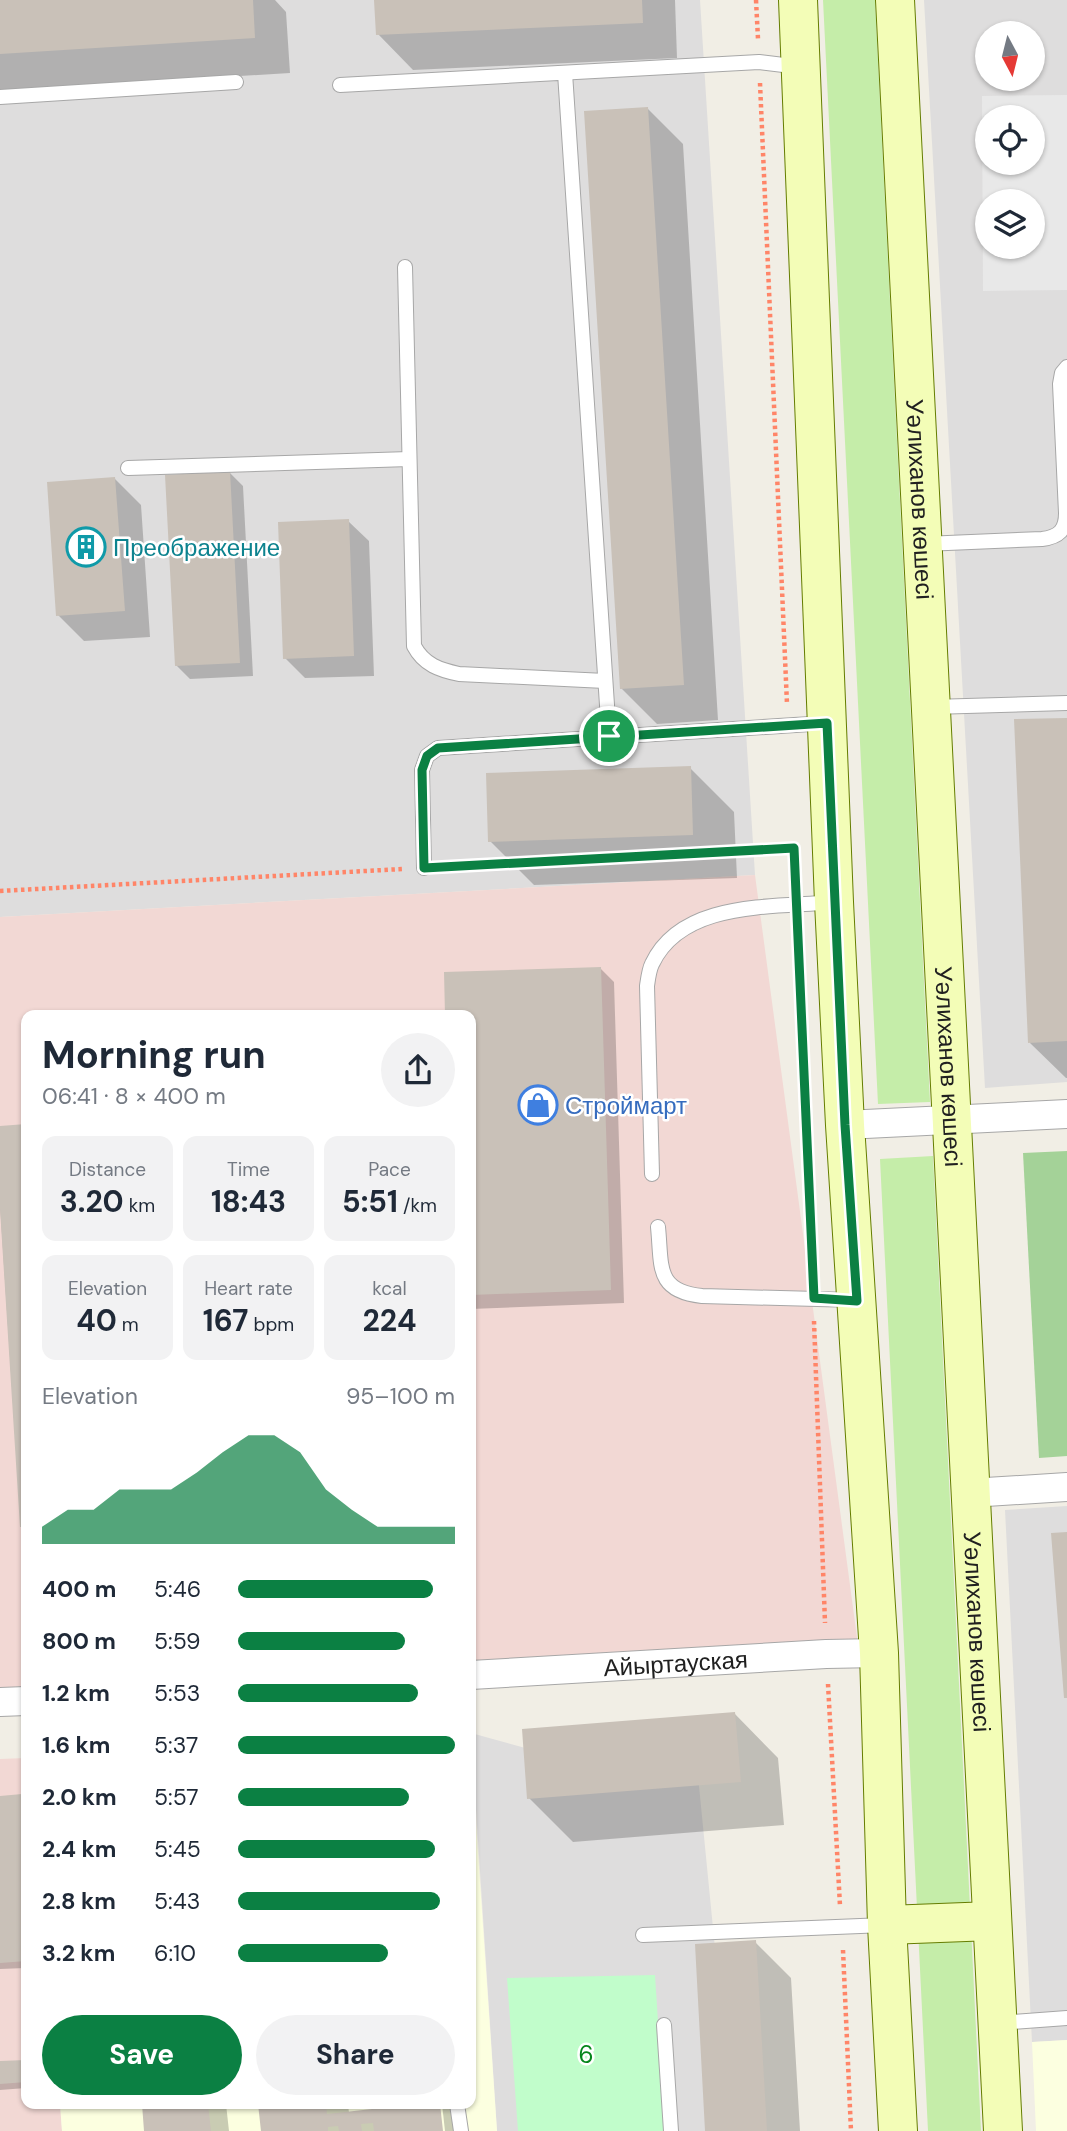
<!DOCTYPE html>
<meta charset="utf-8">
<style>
body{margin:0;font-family:"DM Sans",sans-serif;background:#f2f2f3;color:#1f2937;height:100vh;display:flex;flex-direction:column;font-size:26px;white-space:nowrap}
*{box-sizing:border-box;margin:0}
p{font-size:23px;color:#747a83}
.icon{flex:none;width:38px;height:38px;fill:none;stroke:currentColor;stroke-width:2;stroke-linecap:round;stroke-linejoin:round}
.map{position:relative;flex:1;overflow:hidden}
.drawer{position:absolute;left:21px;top:1010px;width:455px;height:1099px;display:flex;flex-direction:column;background:#fff;border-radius:14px;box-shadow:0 2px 5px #0004}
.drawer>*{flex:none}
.needle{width:46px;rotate:173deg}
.fabs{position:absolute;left:975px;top:21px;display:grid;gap:14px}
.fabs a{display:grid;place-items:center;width:70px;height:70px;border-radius:50%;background:#fff;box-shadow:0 2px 5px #0004;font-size:35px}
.pin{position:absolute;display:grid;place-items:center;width:60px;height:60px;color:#fff;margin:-30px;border:4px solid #fff;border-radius:50%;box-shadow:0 2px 7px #0007}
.round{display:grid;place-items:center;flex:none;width:74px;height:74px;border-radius:37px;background:#f2f2f3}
.head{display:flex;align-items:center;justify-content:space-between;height:119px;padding:0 21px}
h1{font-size:38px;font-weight:700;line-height:52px}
.figures{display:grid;grid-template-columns:repeat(3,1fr);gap:10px;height:119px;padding:7px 21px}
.figures div{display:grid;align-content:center;border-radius:14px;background:#f2f2f3;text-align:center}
.figures b{font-size:30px;font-weight:700}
.figures small{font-size:19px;font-weight:400}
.figures p{font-size:19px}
.chart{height:196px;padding:14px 21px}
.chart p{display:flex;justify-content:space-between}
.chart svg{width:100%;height:126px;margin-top:7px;fill:#0b8043;opacity:.7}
.primary-button{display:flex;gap:14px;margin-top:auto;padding:14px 21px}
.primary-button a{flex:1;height:80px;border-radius:42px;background:#0b8043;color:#fff;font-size:28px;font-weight:700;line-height:80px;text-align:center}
.primary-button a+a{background:#f2f2f3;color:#1f2937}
ul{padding:0 21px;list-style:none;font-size:23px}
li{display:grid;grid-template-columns:112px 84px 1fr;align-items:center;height:52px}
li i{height:18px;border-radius:9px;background:#0b8043}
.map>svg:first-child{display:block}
</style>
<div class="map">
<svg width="1067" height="2131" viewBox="0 0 1067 2131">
<rect width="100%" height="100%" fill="#f1eee5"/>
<path fill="#dedddd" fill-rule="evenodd" d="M0 0H700L755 875 0 917Z
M924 0H1067V1082L985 1088ZM987 33H1032V79H987ZM987 117H1032V163H987ZM987 201H1032V247H987Z
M1067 1506V2040L1032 2042 1005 1510Z
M471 1733 569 1760 694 1735 733 2131H497Z"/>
<path fill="#f2d8d4" d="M755 875 858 1645 471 1664V1015H26V1686L0 1688V917Z
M26 1758V2104H60L62 2131H0V1759Z"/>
<path fill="#fcffe0" d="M471 1751 497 2131H62L60 2104H471Z
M1067 2040V2131H1036L1032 2042Z"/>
<path fill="#c5eda9" d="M823 0H875L930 1102 878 1104Z
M933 1156 981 2131H928L880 1159Z"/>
<path fill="#a4d298" d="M1067 1151V1456L1039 1458 1023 1153Z"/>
<path fill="#c1fdcb" d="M655 1975 665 2131H518L507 1978Z"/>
<path fill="#e8e8e8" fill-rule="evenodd" d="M1067 95V290L983 291 982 96ZM987 117H1032V163H987ZM987 201H1032V247H987Z"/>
<path fill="#0003" d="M0 0H275L286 12 290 73 0 91Z
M376 0H675L677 58 413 70 378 34Z
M647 108 683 144 718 720 657 724 621 688Z
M230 473 243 486 253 676 190 679 176 665Z
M115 479 141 505 150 637 84 641 58 615Z
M348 521 369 541 374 676 305 678 285 658Z
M1067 719V1078H1066L1030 1043Z
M690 768 734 812 737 878 534 885 490 841Z
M600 968 614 982 624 1303 471 1309V1015H447Z
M26 1126V1532L21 1527 0 1204V1127Z
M734 1713 778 1758 784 1825 573 1842 529 1798Z
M21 1796 26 1801V1968L0 1969V1797Z
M755 1942 791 1978 800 2131H707Z
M26 2061V2088L0 2090V2063Z
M143 2104H226L229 2131H146Z
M231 2104H348L349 2113 374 2110 373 2104H438L441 2131H263L260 2104 234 2107Z
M442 2104H458L460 2131H445Z"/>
<path fill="#c9c1b8" d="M0 0H253L255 38 0 54Z
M374 0H642L643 23 376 35Z
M648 107 684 685 620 689 584 111Z
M230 471 240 663 175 666 165 475Z
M115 477 125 611 56 616 47 482Z
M349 519 354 656 283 659 278 522Z
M1067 718V1041L1028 1043 1014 719Z
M691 766 693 835 488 842 486 773Z
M601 967 611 1290 471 1295V1015H445L444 972Z
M26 1124V1527H20L0 1209V1126Z
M1067 1532V1698H1064L1051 1533Z
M735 1712 741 1782 527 1799 522 1729Z
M22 1794 26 1858V1961L0 1963V1796Z
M756 1940 767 2131H705L695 1944Z
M22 2022H26V2049H24Z
M26 2060V2082L0 2084V2061Z
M142 2104H208L211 2131H144Z
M258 2104H326L327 2114 372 2109 371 2104H440L443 2131H374L373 2123 361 2124 362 2131H339L338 2126 328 2127V2131H261Z"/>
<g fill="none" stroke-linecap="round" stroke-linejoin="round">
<g stroke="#a7a7a7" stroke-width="16">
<path id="service" d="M565 73 609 735
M340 85 759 62 800 67
M0 97 236 82
M405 267 414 646C424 665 440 670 459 674L605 681
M128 468 409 459
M924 544 1042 539C1059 537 1066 530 1066 513L1060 384 1062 373 1067 367
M932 707 1067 703
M424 868 422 770 427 756 438 748 826 723
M652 1174 647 986C648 979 649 970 652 964 682 900 773 908 833 902
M658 1227C662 1266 655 1291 702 1296L854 1300
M643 1935 885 1925
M999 2023 1067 2018
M664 2025 671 2131
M457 2104 461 2131"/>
</g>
<g stroke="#a7a7a7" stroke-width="30">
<g id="minor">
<path d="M845 1125 1067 1114"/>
<path d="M970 1493 1067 1487"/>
<path id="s1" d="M471 1675 826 1654 879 1653"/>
<path d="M0 1702 26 1701"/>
</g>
</g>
<g stroke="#657d00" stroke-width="40">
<g id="secondary">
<path d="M798 0 834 902 845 1125 879 1653 887 1925 898 2131"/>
<path id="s2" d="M895 0 1003 2131"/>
<path d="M887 1925 992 1921"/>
</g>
</g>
<path stroke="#ff8568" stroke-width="4.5" stroke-dasharray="3.5 3.5" stroke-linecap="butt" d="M756 0 758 39
M760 83 787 704
M445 867 794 848
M0 891 402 869
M803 1052 813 1277
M814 1321 825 1623
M828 1684 840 1906
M843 1950 851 2131"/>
<use href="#service" stroke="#fff" stroke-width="14"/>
<use href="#minor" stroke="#fff" stroke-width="28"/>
<use href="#secondary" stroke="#f3fdb7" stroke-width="38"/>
</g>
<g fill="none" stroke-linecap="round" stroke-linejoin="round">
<g stroke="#fff" stroke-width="14">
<path id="route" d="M827 723 845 1125 857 1301 814 1298 794 848 424 868 422 770 427 756 438 748Z"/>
</g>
<use href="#route" stroke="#0b8043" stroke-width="9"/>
</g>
<defs>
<g id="building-ring" transform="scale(2.0125)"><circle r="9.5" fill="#fff" stroke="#0f9aa8" stroke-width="1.5"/><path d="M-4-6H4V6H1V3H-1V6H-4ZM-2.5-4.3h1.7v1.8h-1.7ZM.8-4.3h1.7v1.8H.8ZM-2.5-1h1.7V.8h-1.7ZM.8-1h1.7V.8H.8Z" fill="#0f9aa8"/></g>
<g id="shop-ring" transform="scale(2.0125)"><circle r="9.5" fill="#fff" stroke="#3f7fe0" stroke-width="1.5"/><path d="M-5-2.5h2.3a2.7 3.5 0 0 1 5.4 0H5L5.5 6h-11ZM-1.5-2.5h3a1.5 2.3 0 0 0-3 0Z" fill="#3f7fe0"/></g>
</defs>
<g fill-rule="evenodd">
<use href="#building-ring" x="86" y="547"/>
<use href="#shop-ring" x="538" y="1105"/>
</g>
<g text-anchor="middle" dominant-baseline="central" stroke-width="5" stroke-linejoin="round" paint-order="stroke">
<g font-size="24" fill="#202020" stroke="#fff">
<text stroke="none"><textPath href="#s2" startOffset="500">Уәлиханов көшесі</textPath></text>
<text stroke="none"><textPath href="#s2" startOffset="1068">Уәлиханов көшесі</textPath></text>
<text stroke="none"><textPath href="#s2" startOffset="1634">Уәлиханов көшесі</textPath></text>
<text stroke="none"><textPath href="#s1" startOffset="205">Айыртауская</textPath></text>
</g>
<g font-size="24" fill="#0d838f" stroke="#fff" text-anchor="start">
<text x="113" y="547">Преображение</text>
</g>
<g font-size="24" fill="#366cbe" stroke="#fff" text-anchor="start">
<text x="565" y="1105">Строймарт</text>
</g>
<g font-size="24" fill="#05861b" stroke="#fff">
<text x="586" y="2054">6</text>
</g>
</g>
</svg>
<div class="fabs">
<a><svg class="needle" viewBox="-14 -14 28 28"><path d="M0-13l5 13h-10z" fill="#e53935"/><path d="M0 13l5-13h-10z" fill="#747a83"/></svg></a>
<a><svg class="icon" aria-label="locate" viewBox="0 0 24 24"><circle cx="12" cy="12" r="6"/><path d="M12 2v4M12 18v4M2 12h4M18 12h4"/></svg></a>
<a><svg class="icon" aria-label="layers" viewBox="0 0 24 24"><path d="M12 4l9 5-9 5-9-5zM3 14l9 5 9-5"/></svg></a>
</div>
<div class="pin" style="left:609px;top:736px;background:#1e9e55"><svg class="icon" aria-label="arrive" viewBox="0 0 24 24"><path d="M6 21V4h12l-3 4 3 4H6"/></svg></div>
<section class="drawer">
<div class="head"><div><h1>Morning run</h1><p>06:41 · 8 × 400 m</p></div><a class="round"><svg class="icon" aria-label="share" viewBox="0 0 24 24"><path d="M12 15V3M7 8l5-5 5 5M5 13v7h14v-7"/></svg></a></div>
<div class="figures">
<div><p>Distance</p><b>3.20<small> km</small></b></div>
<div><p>Time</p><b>18:43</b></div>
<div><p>Pace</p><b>5:51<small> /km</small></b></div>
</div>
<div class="figures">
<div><p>Elevation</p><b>40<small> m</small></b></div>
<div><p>Heart rate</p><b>167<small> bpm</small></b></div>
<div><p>kcal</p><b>224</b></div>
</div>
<div class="chart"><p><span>Elevation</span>95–100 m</p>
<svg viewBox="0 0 160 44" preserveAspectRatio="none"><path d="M0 44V38L10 32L20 32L30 25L40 25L50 25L60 19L70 12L80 6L90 6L100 12L110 25L120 32L130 38L140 38L150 38L160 38V44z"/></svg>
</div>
<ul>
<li><b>400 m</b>5:46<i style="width:90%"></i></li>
<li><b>800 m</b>5:59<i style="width:77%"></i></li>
<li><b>1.2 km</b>5:53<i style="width:83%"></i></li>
<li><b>1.6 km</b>5:37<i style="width:100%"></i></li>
<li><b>2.0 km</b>5:57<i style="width:79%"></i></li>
<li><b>2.4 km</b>5:45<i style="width:91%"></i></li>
<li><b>2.8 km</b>5:43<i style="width:93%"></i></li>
<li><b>3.2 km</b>6:10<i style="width:69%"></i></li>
</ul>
<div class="primary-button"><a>Save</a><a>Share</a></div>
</section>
</div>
